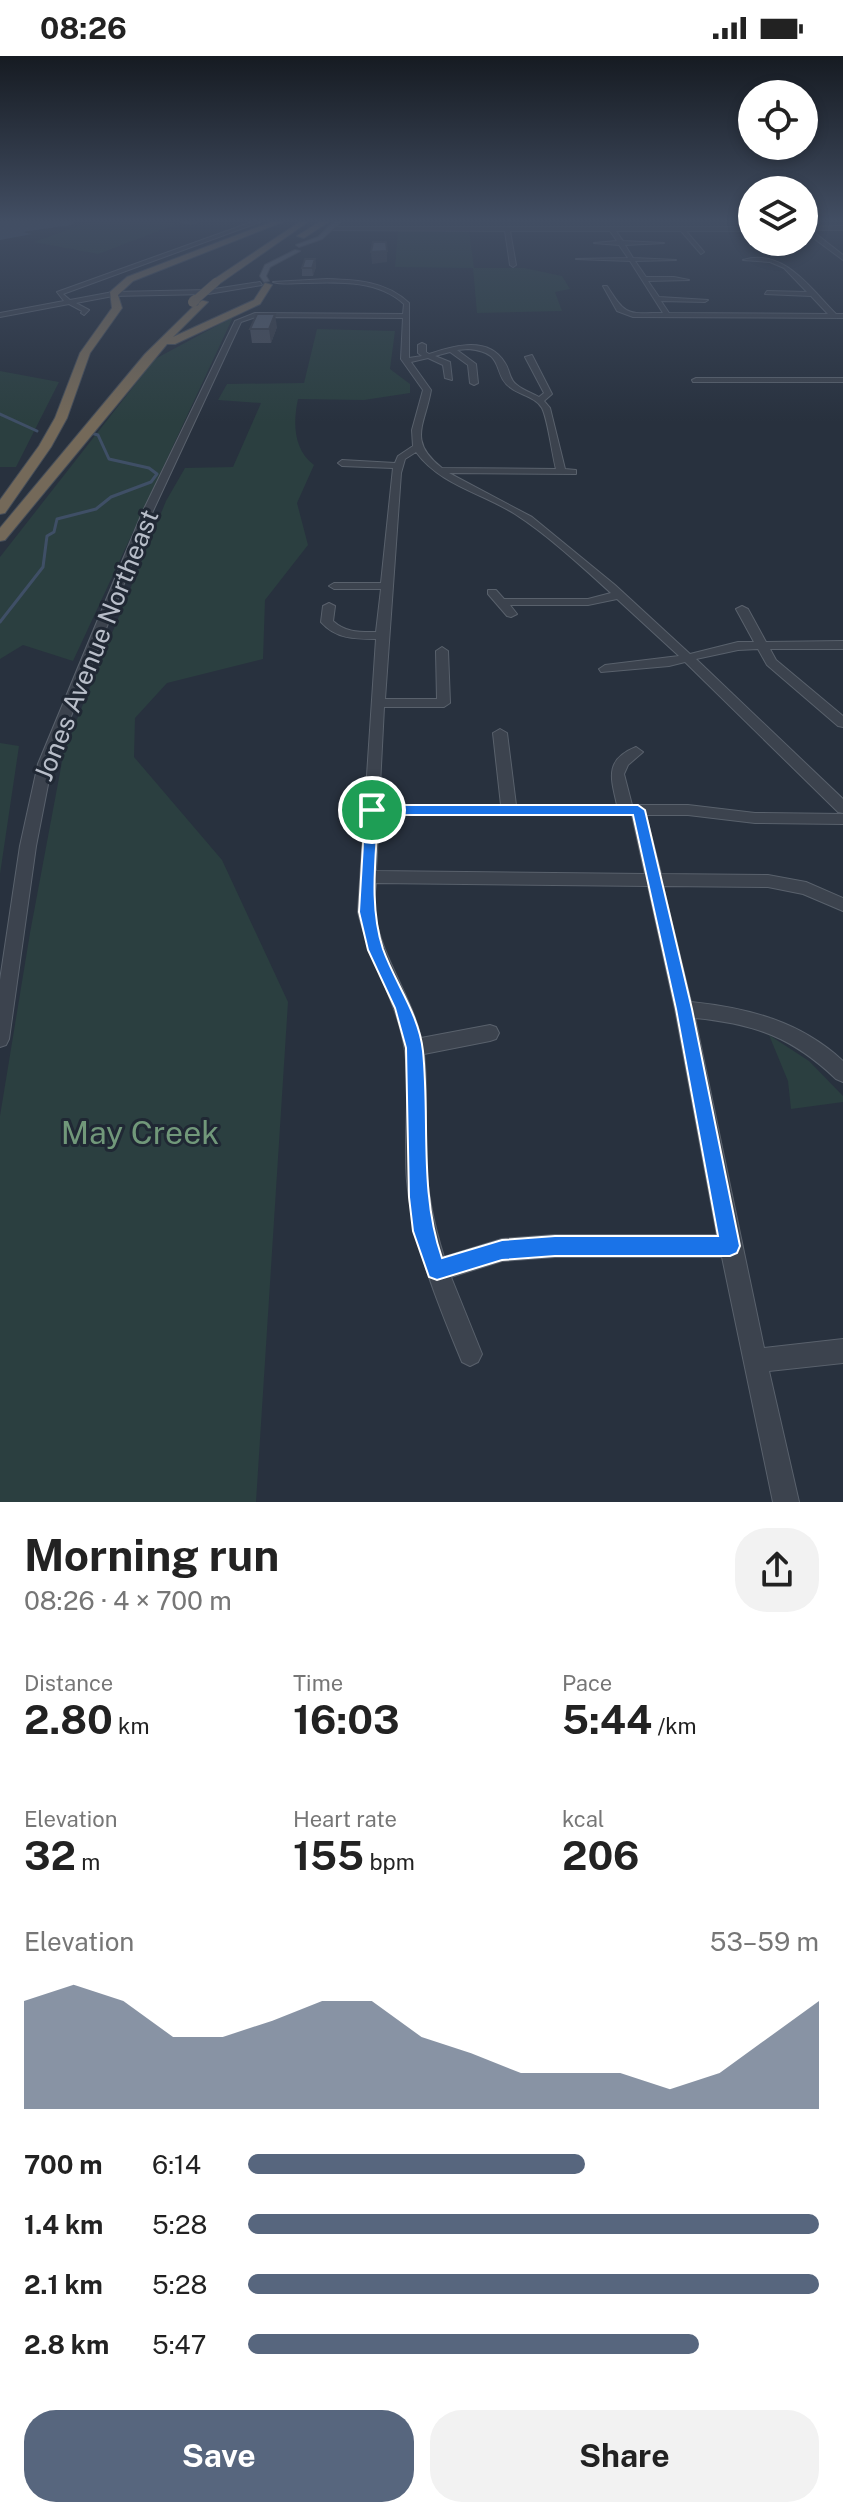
<!DOCTYPE html>
<meta charset="utf-8">
<style>
body{margin:0;font-family:"Public Sans",sans-serif;background:#f2f2f2;color:#222;height:100vh;display:flex;flex-direction:column;font-size:30px;white-space:nowrap}
*{box-sizing:border-box;margin:0}
p{font-size:26px;color:#767676}
.icon{flex:none;width:44px;height:44px;fill:none;stroke:currentColor;stroke-width:2;stroke-linecap:round;stroke-linejoin:round}
.map{position:relative;height:1446px;overflow:hidden}
.panel{display:flex;flex-direction:column;background:#fff;flex:1}
.panel>*{flex:none}
.buttons{position:absolute;left:738px;top:24px;display:grid;gap:16px}
.buttons a{display:grid;place-items:center;width:80px;height:80px;border-radius:50%;background:#fff;box-shadow:0 4px 12px #0003;font-size:40px}
.pin{position:absolute;display:grid;place-items:center;width:68px;height:68px;color:#fff;margin:-34px;border:4px solid #fff;border-radius:50%;box-shadow:0 2px 8px #0007}
.round{display:grid;place-items:center;flex:none;width:84px;height:84px;border-radius:32px;background:#f2f2f2}
.headline{display:flex;align-items:center;justify-content:space-between;height:136px;padding:0 24px}
h1{font-size:44px;font-weight:700;line-height:60px}
.metrics{display:grid;grid-template-columns:repeat(3,1fr);gap:12px;height:136px;padding:8px 24px}
.metrics div{display:grid;align-content:center}
.metrics b{font-size:40px;font-weight:700}
.metrics small{font-size:22px;font-weight:400}
.metrics p{font-size:22px}
.chart{height:224px;padding:16px 24px}
.chart p{display:flex;justify-content:space-between}
.chart svg{width:100%;height:144px;margin-top:8px;fill:#57667e;opacity:.7}
.action{display:flex;gap:16px;margin-top:auto;padding:16px 24px}
.action a{flex:1;height:92px;border-radius:32px;background:#57667e;color:#fff;font-size:32px;font-weight:700;line-height:92px;text-align:center}
.action a+a{background:#f2f2f2;color:#222}
ul{padding:0 24px;list-style:none;font-size:26px}
li{display:grid;grid-template-columns:128px 96px 1fr;align-items:center;height:60px}
li i{height:20px;border-radius:10px;background:#57667e}
.status{display:flex;justify-content:space-between;align-items:center;height:56px;padding:0 40px;background:#fff;direction:ltr}
.status svg{height:22px;fill:currentColor}
.map>svg:first-child{display:block}
</style>
<div class="status"><b>08:26</b><svg viewBox="0 0 49 12"><path d="M0 12V9h3v3zM5 12V6h3v6zM10 12V3h3v9zM15 12V0h3v12zM26 1h20v11H26zM47 4h2v5h-2z"/></svg></div>
<div class="map">
<svg width="843" height="1446" viewBox="0 0 843 1446">
<rect width="100%" height="100%" fill="#28313e"/>
<path fill="#2b3f40" d="M98 163H149L177 168 98 198 34 186Z
M398 175H469L474 212H524L562 220 570 233 555 236 562 255 477 257 473 212 395 211Z
M233 261 73 605 23 589 0 603V501L155 303Z
M317 273 395 275 390 313 410 328V337L364 344 298 343C293 366 293 393 314 409L297 447 308 489 265 544 263 603 167 627 135 662 134 701 222 804 288 946 256 1446H0V1060L30 877 64 695 166 445 185 412 233 411 261 347 218 344 227 328 304 327Z
M0 315 59 326 16 411H0Z
M0 687 19 690 0 818Z
M769 979 809 1005 843 1040V1046L791 1053 788 1025Z"/>
<path fill="#3f4f66" d="M0 163H79L71 169 22 176 32 178 0 184Z"/>
<g fill="none" stroke-linecap="round" stroke-linejoin="round">
<path stroke="#3f4f66" stroke-width="3" d="M0 358 37 375
M0 566 43 511 47 480 54 476 57 463 96 453 111 441 151 426 157 418 149 412 109 403 98 379 91 377"/>
<g stroke="#59616c" stroke-width="2">
<path id="minor" d="M260 163H268L63 238 70 244 113 236 208 234 260 226 262 229 208 238 113 240 76 247 89 254 84 259 81 257 82 255 69 248 0 261V257L64 245 57 236Z
M804 169 808 171 843 170V174H811L843 199V204L804 175Z
M328 171H752V175H686L704 196 701 198 681 175H616L623 185 664 187 625 189 633 202 676 204 635 205 646 221H674L689 224 648 225 659 241 708 244 705 246 661 245 669 257 828 258 811 240 765 238 767 235 807 236 784 212 770 206 743 204C784 192 810 232 836 258H843V262L633 261 617 255 603 230H607C627 261 626 257 663 257L630 205 576 203 628 202 619 189 594 187 617 185 610 175H510L516 209 513 211 510 209 505 175 326 174Z
M327 223C357 224 386 225 409 247V302L422 300 418 297V289L422 287 426 289V296L429 298C454 290 488 279 505 307 510 314 509 324 517 329 523 334 532 337 539 341L544 337 525 301 532 299 552 338 544 345 550 352 565 413 576 414V418L449 417 532 461 615 529 690 598 738 586H754L736 553 742 550 748 553 766 586 843 585V593H770L776 604 843 660V671L838 670 767 609 758 593 738 594 696 603 843 743V757L838 756 685 606 669 610 601 616 599 613 605 609 679 600 617 543 588 549H510L517 558 511 561 507 560 488 538V534H496L504 543H588L611 537C581 510 549 480 515 458 482 437 440 429 416 396L405 403 401 417 385 643H437L436 595 442 591 448 595 450 647 444 651H384L379 749H501L493 677 500 673 507 677 516 749H617C611 722 604 704 636 691L643 696 628 709 624 718 632 749H688L755 757 843 758V768L755 767 688 759H646L661 818 768 819 806 826 843 842V855L803 838 768 831 663 830 691 946C748 952 800 965 843 1005V1026L836 1023C792 981 755 968 695 962L764 1292 843 1283V1307L769 1315 799 1446H773L722 1201H555L502 1205 451 1221 482 1298 478 1306 470 1310 462 1306C438 1248 413 1188 407 1125 403 1082 411 1038 405 995 398 946 369 904 358 856L376 583C355 583 336 583 321 566L323 550 329 547 335 550 333 565C346 577 360 576 376 576L381 533H334L329 530 334 527H381L393 412 342 410 338 407 342 404 395 407 398 400 413 390 412 374 423 334 401 303 403 262 256 261 241 266 153 455 52 708 36 790 9 983 6 989 0 991V924L20 790 38 708 143 455 235 265 255 257 403 258 404 248C378 224 339 226 305 227 294 227 283 229 273 226ZM468 293C507 296 491 318 511 332 520 339 536 341 542 352 548 364 552 398 556 413L442 412C407 385 425 369 431 334L411 306 428 302 443 309 445 322 452 324 450 306 435 300 450 296 468 309 470 327 474 329 478 327 476 308 457 294ZM379 759H632L645 818 376 815ZM376 827 648 830 675 953 717 1179H555L502 1183 444 1201C434 1169 427 1137 426 1104 425 1068 428 1033 424 998L490 985 496 983 499 977 496 971 490 969 421 982C411 939 382 902 375 859 373 849 375 837 376 827Z
M696 322H843V326H693L692 324Z"/>
</g>
<g stroke="#454c57" stroke-width="2">
<path id="major" d="M337 163H344L322 183 299 191 296 189 318 181Z
M295 194 300 195 270 211 266 220 269 225 264 226 260 220 265 209Z"/>
</g>
<g stroke="#464e59" stroke-width="2">
<path id="highway" d="M279 163H290L133 225 118 239 122 252 90 297 67 362 51 391 5 457 0 458V444L39 390 55 362 80 297 112 252 110 236 127 221Z
M304 163H312L219 228H213V224Z
M324 163H333L304 182 297 180Z
M265 227 272 229 260 248 175 288H167L5 484 0 485V472L145 298 200 244 208 246 173 281 254 244Z"/>
</g>
<use href="#minor" fill="#3c434e" fill-rule="evenodd"/>
<use href="#major" fill="#5a626e" fill-rule="evenodd"/>
<use href="#highway" fill="#746959" fill-rule="evenodd"/>
<g stroke="#464e59" stroke-width="9" stroke-linecap="butt">
<path id="highway-bridge-far1" d="M193 246 216 226"/>
</g>
<g stroke="#464e59" stroke-width="11" stroke-linecap="butt">
<path id="highway-bridge" d="M193 246 195 244"/>
</g>
<use href="#highway-bridge-far1" stroke="#746959" stroke-width="8"/>
<use href="#highway-bridge" stroke="#746959" stroke-width="10"/>
</g>
<path fill="#464d5a" d="M164 163H210L191 169Z
M315 203 316 211 313 220H302V212Z
M277 271 271 287H252L250 273Z"/>
<path fill="#393f4a" d="M190 163H210L191 169Z
M387 195V206L372 208 371 196Z
M315 203 316 211 313 220 312 212Z
M275 258 277 271 271 287 269 273Z"/>
<path fill="#515a69" stroke="#393f4a" stroke-width="2" d="M373 186H386L387 195 371 196Z
M305 203H315L312 212H302Z
M257 258H275L269 273H250Z"/>
<linearGradient id="sky" x2="0" y2="1"><stop stop-color="#161b22"/><stop offset="0.45" stop-color="#424e63"/><stop offset="1" stop-color="#424e63" stop-opacity="0"/></linearGradient>
<rect width="843" height="366" fill="url(#sky)"/>
<path fill="#1a73e8" stroke="#fff" stroke-width="2" fill-rule="evenodd" d="M638 749 645 754 692 953 740 1190 737 1197 730 1200H555L502 1204 437 1224 429 1221 413 1175 409 1141 406 992 395 952 368 894 359 856 365 754 372 749ZM378 759H633L676 953 718 1180H555L502 1184 442 1202C419 1136 430 1065 423 995 419 958 395 927 383 893 369 850 376 803 378 759Z"/>
<g text-anchor="middle" dominant-baseline="central" stroke-width="6" stroke-linejoin="round" paint-order="stroke">
<g font-size="26" fill="#b8bec9" stroke="#202834">
<text transform="translate(96 589) rotate(-68)">Jones Avenue Northeast</text>
</g>
<g font-size="32" fill="#71987a" stroke="#202834">
<text x="140" y="1076">May Creek</text>
</g>
</g>
</svg>
<div class="buttons">
<a><svg class="icon" aria-label="locate" viewBox="0 0 24 24"><circle cx="12" cy="12" r="6"/><path d="M12 2v4M12 18v4M2 12h4M18 12h4"/></svg></a>
<a><svg class="icon" aria-label="layers" viewBox="0 0 24 24"><path d="M12 4l9 5-9 5-9-5zM3 14l9 5 9-5"/></svg></a>
</div>
<div class="pin" style="left:372px;top:754px;background:#1e9e55"><svg class="icon" aria-label="arrive" viewBox="0 0 24 24"><path d="M6 21V4h12l-3 4 3 4H6"/></svg></div>
</div>
<section class="panel">
<div class="headline"><div><h1>Morning run</h1><p>08:26 · 4 × 700 m</p></div><a class="round"><svg class="icon" aria-label="share" viewBox="0 0 24 24"><path d="M12 15V3M7 8l5-5 5 5M5 13v7h14v-7"/></svg></a></div>
<div class="metrics">
<div><p>Distance</p><b>2.80<small> km</small></b></div>
<div><p>Time</p><b>16:03</b></div>
<div><p>Pace</p><b>5:44<small> /km</small></b></div>
</div>
<div class="metrics">
<div><p>Elevation</p><b>32<small> m</small></b></div>
<div><p>Heart rate</p><b>155<small> bpm</small></b></div>
<div><p>kcal</p><b>206</b></div>
</div>
<div class="chart"><p><span>Elevation</span>53–59 m</p>
<svg viewBox="0 0 160 44" preserveAspectRatio="none"><path d="M0 44V11L10 6L20 11L30 22L40 22L50 17L60 11L70 11L80 22L90 27L100 33L110 33L120 33L130 38L140 33L150 22L160 11V44z"/></svg>
</div>
<ul>
<li><b>700 m</b>6:14<i style="width:59%"></i></li>
<li><b>1.4 km</b>5:28<i style="width:100%"></i></li>
<li><b>2.1 km</b>5:28<i style="width:100%"></i></li>
<li><b>2.8 km</b>5:47<i style="width:79%"></i></li>
</ul>
<div class="action"><a>Save</a><a>Share</a></div>
</section>
